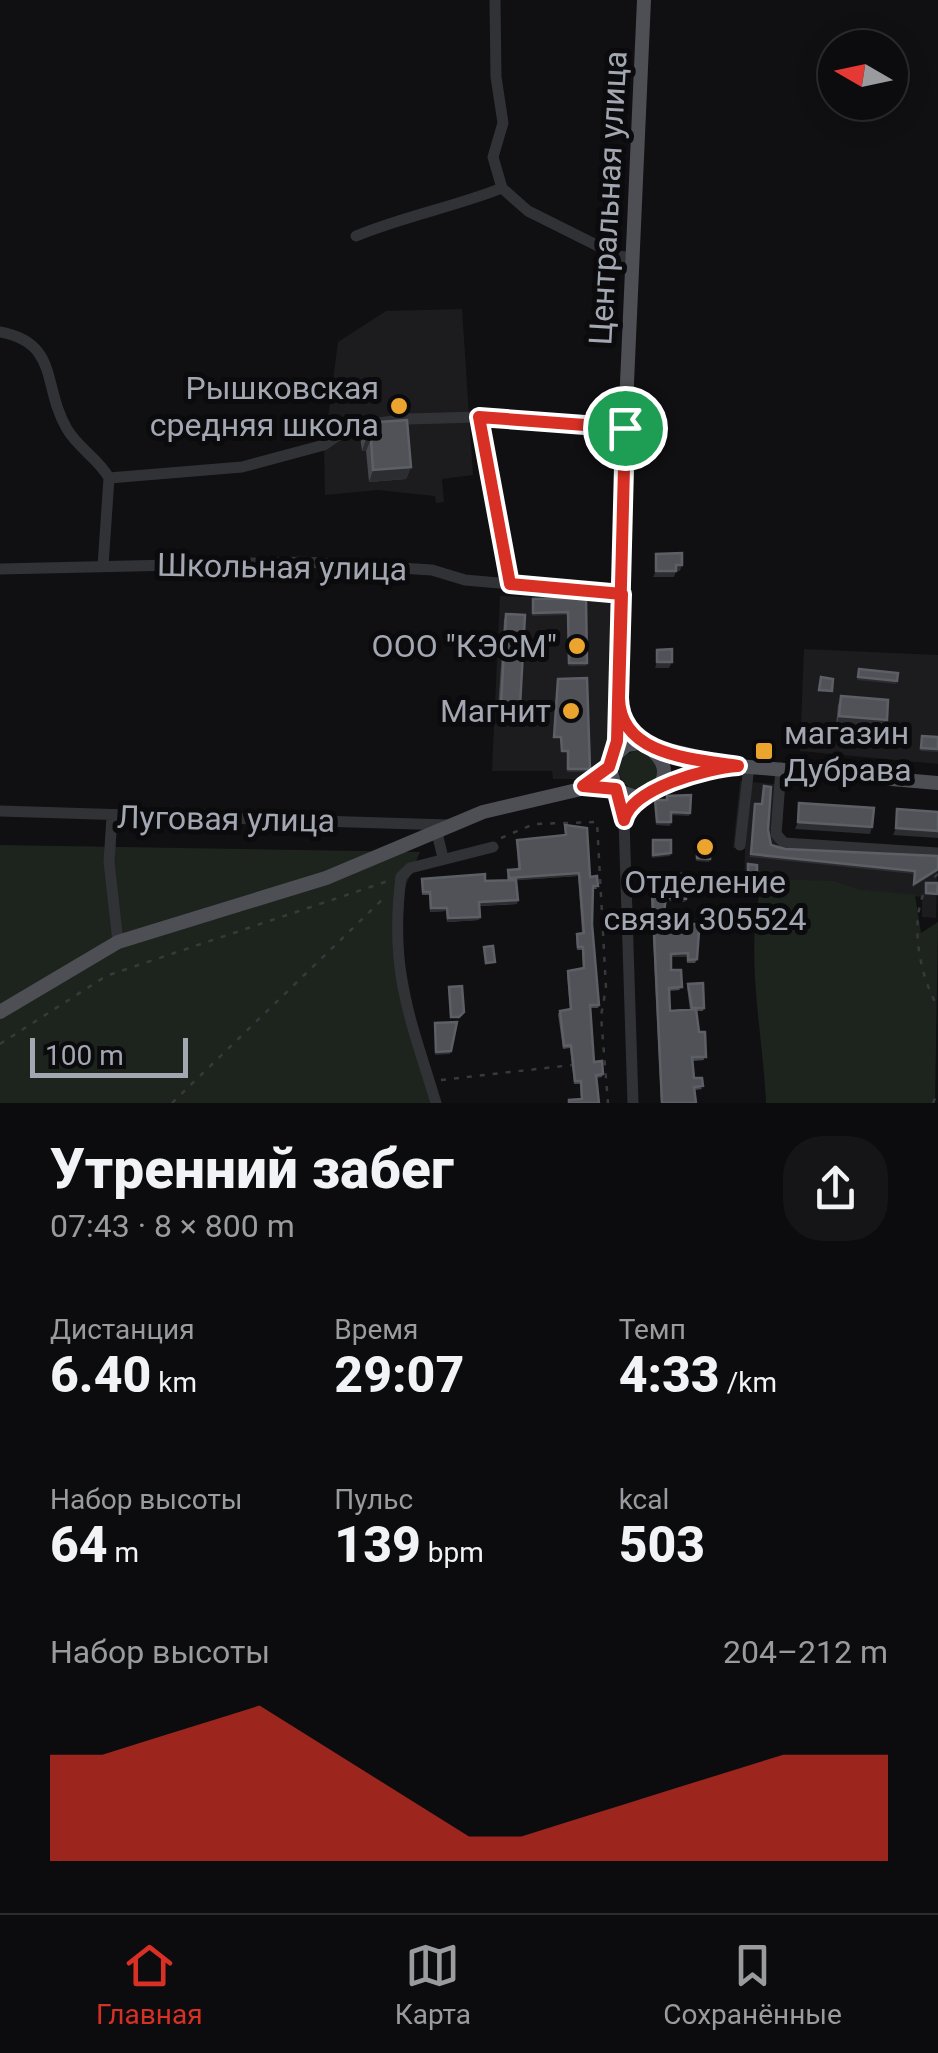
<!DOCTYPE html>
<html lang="ru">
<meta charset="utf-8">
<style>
body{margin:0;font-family:Roboto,sans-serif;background:#151517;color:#f1f3f6;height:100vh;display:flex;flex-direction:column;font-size:38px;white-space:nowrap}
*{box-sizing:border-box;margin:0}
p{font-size:32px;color:#9a9b9e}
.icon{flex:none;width:55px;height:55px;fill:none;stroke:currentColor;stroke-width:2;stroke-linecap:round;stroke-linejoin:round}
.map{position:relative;height:1103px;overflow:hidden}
.drawer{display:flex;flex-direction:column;background:#0c0c0e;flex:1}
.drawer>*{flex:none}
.needle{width:65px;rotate:279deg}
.tools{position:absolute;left:818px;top:30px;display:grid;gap:20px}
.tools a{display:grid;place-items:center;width:90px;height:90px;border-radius:50%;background:#0c0c0e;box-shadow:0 5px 25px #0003,0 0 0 2px #2c2c2e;font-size:50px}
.scale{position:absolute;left:30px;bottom:25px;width:158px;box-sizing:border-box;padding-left:10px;border:5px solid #a2a7b2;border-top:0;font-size:28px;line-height:35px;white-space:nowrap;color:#a2a7b2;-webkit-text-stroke:8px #0b0b0d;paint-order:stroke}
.pin{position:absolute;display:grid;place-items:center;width:85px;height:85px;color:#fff;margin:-42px;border:5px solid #fff;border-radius:50%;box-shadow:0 2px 10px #0007}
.round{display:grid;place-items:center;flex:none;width:105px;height:105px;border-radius:40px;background:#151517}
.overview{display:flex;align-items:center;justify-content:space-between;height:170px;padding:0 50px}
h1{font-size:55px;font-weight:800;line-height:75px}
.figures{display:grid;grid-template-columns:repeat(3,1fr);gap:15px;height:170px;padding:10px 50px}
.figures div{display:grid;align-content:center}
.figures b{font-size:50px;font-weight:800}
.figures small{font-size:28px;font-weight:400}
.figures p{font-size:28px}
.chart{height:280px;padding:20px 50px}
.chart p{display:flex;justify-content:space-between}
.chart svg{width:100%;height:180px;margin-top:10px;fill:#d93025;opacity:.7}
.tab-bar{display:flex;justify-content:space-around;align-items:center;height:140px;border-top:2px solid #2c2c2e;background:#0c0c0e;font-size:28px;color:#9a9b9e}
.tab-bar a{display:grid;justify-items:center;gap:5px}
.tab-bar .selected{color:#d93025}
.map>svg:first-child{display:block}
</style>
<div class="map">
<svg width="938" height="1103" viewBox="0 0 938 1103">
<rect width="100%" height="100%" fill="#101012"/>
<path fill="#1c1c1f" d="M462 309 473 475 442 479 444 502 436 503 435 496 378 490 325 495 324 449 338 342 386 311Z
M500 596 615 599 613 729 601 765 582 779H553L552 771H492Z
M804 649 938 655V764L800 751Z
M740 781 785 785 781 839 938 851 936 918 922 917V897L856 889 764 879 758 898H744L745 849 733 848Z"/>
<path fill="#1d241d" d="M619 770a19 19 0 1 1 38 0a19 19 0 1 1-38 0Z
M0 845 420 852 399 901 401 944 431 1103H0Z
M763 879 834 881 857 889 915 895 921 933 938 922 935 1103H766C763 1032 743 949 763 879Z"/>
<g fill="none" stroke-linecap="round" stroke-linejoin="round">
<path stroke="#37393d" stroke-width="2.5" stroke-dasharray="5 8" stroke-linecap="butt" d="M479 429 507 573
M501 838 534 824 597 822 606 988 601 1016 608 1103
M938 874C904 901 918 975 938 1007
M0 1044 106 976 388 881
M441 1080 572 1065
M172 1103 387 895
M933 1103 938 1092"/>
<path stroke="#313236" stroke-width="11" d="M495 0 496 77 503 123 493 157 502 188 528 211 618 256 633 258
M356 236C404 216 454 207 502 188
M0 332C60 343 42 387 67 429 78 448 99 459 109 478L103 566
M109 478 242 467 324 445 350 427 407 419 479 417 625 428
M0 569 305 562 432 570 465 580 622 594
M781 768 776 834 784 843 938 853
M616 789 624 820 633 1103
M0 811 449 825
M112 817 109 862 118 942
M437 833 443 858
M740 845 749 766
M436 1103C410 1017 389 971 401 877L410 868 493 847"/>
<path stroke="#4e4f55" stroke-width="14" d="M621 714C631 743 684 756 656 791
M614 756 627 745 639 743 738 766 938 783
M616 789 610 769 619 698 625 428 644 0
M0 1012 118 942 326 878 483 812 598 785 640 798 706 770 738 766"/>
</g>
<path fill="#46474d" d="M365 423 411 467 406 479 369 482 366 451H362L360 436Z
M506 614 518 713 498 711 504 620Z
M841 696 883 729 836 726 838 705Z
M565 825 597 889H592V924L599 1005 598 1008H591L594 1062 603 1074 602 1077 596 1078 581 1099 580 1084H574L570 1048 563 1049 558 1014 560 1011 570 1009 567 974 568 971 583 968 582 950H577L576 937 577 934 582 933 578 876 516 880 517 904 480 906 479 920 447 922 446 911 430 912 429 895H422V879L507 880 508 870H518L517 840 565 836Z
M652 891 662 925 697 959 695 963H687V957H671V970L680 990 669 991 670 1011 690 1010 687 987 688 984 704 1008 703 1011H696L699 1032 704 1060 693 1061 694 1078 702 1089 695 1090 696 1103H661L651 894Z"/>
<path fill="#2c2d31" d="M366 439H371L366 451H362Z
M411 467 406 479 369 482 373 470Z
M676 565H682L680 571H676L674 577H653L656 571Z
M568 612 567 615 532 616 533 613Z
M657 662H672L669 668H655Z
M569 663H587L586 666H568Z
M858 677 897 681 896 684 857 680Z
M501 705 520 706 518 713 498 711Z
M839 716 887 720 883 729 836 726Z
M921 748 938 749V752L920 751Z
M568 769H590L589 772H567Z
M671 812 690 813 689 816 670 815Z
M657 822H671L670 826 656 825Z
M798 822 872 827 870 834 795 829Z
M896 828 938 831V838L893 835Z
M671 853 670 856 652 858 653 855Z
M751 854 915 871 914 874 749 857Z
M697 858 710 859 709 862 696 861Z
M938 869V871L913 887 914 884Z
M579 873 578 876 507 881 509 878Z
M757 889 756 892 721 894 722 891Z
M670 898 686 899 685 902 669 901Z
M518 900 517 904 478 906 479 902Z
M431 908H447L446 911 430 912Z
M480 917 479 920 447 922 448 918Z
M688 953 687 957H669L671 954Z
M451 1051 450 1054 435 1055 436 1052Z"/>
<path fill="#505258" stroke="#5d5f66" stroke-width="2.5" d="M407 420 411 467 373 470 371 439H366L365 423Z
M682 553V565H676V571H656V554Z
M586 598 587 663H569L568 612 533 613V599Z
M506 614 525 615 520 706 501 705Z
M672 649V662H657V650Z
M859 669 898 673 897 681 858 677Z
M821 677 833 679 832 691 819 690Z
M587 678 590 769H568V751H562L561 737H554L558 679Z
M841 696 888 700 887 720 839 716Z
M922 736 938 737V749L921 748Z
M764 786 771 787 768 830 771 845 785 849 938 856V869L914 884 915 871 751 854 755 804H762Z
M691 795 690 813 671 812V822H657L655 800H667V796Z
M799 803 874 808 872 827 798 822Z
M897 809 938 812V831L896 828Z
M565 825 587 828 590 877 597 876 598 886H593L592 924 599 1005H590L594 1062 602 1061 603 1074 596 1075 599 1103H569V1100L582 1099 581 1081H575L571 1045 564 1046 560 1011 571 1009 568 971 584 968 583 947H578L577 934 584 933 579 873 509 878 508 870 520 869 517 840 566 835Z
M653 840H671V853L653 855Z
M697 841 711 842 710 859 697 858Z
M748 864 757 865V889L722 891V877L748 878Z
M485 874V881L516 880 518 900 479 902 480 917 448 918 447 908H431L430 892H423L422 879Z
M670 874H690L686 899 670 898Z
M926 883H938L937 894 926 893Z
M652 891H667L662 925 695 924 699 931 697 959 688 960V953L671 954V970H681L682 987 669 988 670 1011 696 1009 699 1032H705L706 1057H692L694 1078H702L703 1086 694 1087 696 1103H662Z
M493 946 495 962 486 963 484 947Z
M703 983 704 1008H692L688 984Z
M462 986 464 1012 459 1017H451L449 987Z
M457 1022 451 1051 436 1052 435 1023Z"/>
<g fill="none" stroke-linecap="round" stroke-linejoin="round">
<g stroke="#fff" stroke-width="20">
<path id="route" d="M625 428 617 741 609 767 583 786 616 789 624 820C632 788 707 768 738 766 694 759 620 756 619 698L622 594 510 584 479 417 625 428"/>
</g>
<use href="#route" stroke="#d93025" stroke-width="12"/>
</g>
<g fill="#eba52f" stroke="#0b0b0d" stroke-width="4">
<circle cx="399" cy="406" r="10"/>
<circle cx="577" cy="646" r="10"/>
<circle cx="571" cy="711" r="10"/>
<rect x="754" y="741" width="20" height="20" rx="5"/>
<circle cx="705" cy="847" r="10"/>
</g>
<g text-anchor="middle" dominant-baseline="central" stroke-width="10" stroke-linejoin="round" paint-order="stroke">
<g font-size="32" fill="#a2a7b2" stroke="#0b0b0d">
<text transform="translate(608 198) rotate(-87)">Центральная улица</text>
<text transform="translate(282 567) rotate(1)">Школьная улица</text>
<text transform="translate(226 819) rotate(1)">Луговая улица</text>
</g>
<g font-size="32" fill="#a2a7b2" stroke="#0b0b0d" text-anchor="end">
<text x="379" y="388">Рышковская<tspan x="379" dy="37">средняя школа</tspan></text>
<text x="557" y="646">ООО "КЭСМ"</text>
<text x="551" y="711">Магнит</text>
<text x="784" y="733" text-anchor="start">магазин<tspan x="784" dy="37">Дубрава</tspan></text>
<text x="705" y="882" text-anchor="middle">Отделение<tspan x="705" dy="37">связи 305524</tspan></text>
</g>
</g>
</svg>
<div class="tools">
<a><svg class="needle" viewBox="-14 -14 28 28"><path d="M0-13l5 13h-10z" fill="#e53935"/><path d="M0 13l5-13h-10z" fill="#9a9b9e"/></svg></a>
</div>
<div class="scale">100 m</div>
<div class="pin" style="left:625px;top:428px;background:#1e9e55"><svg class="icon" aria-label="arrive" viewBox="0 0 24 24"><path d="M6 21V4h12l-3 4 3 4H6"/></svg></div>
</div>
<section class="drawer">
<div class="overview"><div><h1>Утренний забег</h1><p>07:43 · 8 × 800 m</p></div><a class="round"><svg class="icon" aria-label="share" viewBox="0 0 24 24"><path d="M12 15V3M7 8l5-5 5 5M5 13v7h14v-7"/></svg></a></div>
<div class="figures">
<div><p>Дистанция</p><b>6.40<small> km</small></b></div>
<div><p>Время</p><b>29:07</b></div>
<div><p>Темп</p><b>4:33<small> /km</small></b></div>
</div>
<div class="figures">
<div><p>Набор высоты</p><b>64<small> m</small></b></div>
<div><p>Пульс</p><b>139<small> bpm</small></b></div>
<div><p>kcal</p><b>503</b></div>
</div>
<div class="chart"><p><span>Набор высоты</span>204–212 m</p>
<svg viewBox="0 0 160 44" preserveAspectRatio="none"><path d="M0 44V18L10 18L20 14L30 10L40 6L50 14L60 22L70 30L80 38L90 38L100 34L110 30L120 26L130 22L140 18L150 18L160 18V44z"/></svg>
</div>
</section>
<nav class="tab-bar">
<a class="selected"><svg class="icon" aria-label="home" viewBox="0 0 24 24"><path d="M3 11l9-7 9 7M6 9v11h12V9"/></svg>Главная</a>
<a><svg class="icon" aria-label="map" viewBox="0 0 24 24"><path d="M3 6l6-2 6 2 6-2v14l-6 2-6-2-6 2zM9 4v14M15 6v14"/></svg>Карта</a>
<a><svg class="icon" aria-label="saved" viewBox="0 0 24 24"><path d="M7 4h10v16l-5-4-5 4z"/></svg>Сохранённые</a>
</nav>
